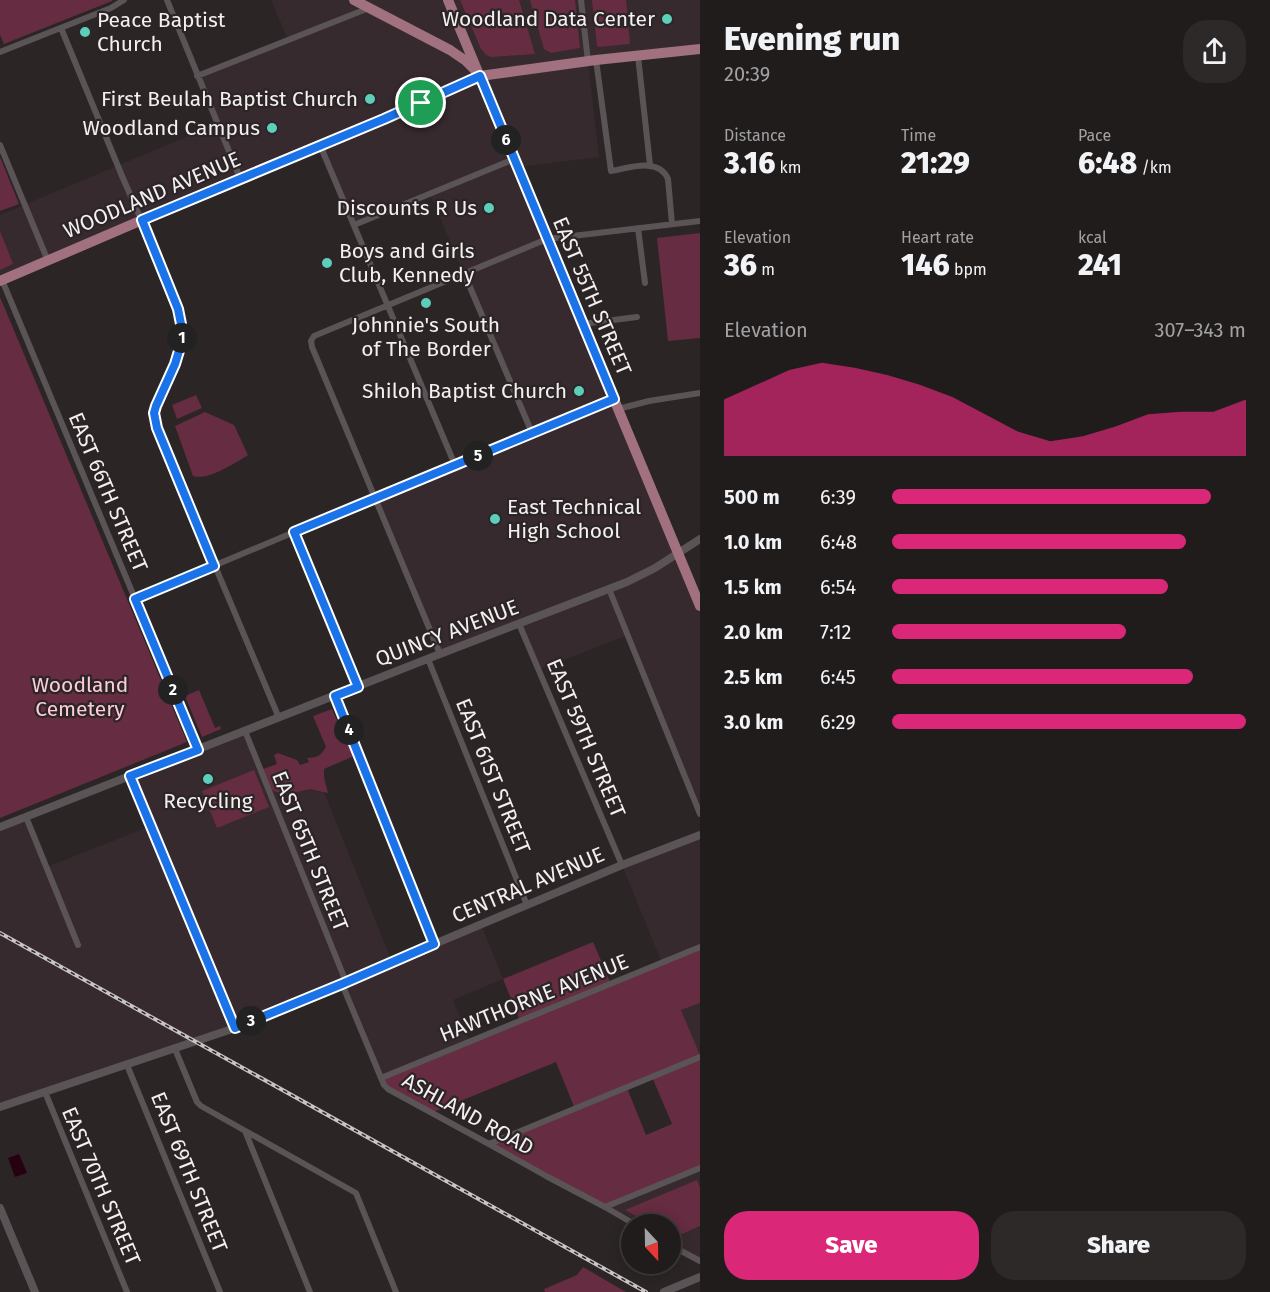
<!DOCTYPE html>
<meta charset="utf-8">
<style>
body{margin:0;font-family:"Fira Sans",sans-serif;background:#2d2929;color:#f1f3f6;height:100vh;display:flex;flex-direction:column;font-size:22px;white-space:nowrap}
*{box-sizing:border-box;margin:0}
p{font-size:20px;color:#a2a1a3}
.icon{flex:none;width:33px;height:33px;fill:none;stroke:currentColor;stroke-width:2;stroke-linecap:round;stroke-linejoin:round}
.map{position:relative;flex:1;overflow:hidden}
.sheet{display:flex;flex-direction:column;background:#201c1c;width:570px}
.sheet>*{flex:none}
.needle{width:39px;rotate:158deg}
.fabs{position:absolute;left:621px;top:1214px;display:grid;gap:12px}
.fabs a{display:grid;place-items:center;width:60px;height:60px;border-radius:50%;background:#201c1c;box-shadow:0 3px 15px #0003,0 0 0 2px #3d3a3b;font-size:30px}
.pin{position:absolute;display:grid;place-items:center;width:51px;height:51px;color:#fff;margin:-26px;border:3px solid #fff;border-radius:50%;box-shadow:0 2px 6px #0007}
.km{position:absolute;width:30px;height:30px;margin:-15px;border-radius:50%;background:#222;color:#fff;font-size:16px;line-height:30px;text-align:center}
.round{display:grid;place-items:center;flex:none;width:63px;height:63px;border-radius:24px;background:#2d2929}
.summary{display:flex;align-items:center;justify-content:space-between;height:102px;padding:0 24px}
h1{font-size:33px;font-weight:800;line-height:45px}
.stats{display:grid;grid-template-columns:repeat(3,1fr);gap:9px;height:102px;padding:6px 24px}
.stats div{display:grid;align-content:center}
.stats b{font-size:30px;font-weight:800}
.stats small{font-size:16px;font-weight:400}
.stats p{font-size:16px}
.chart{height:168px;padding:12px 24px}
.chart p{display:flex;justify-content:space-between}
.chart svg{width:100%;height:108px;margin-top:6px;fill:#db2777;opacity:.7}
.primary-button{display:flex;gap:12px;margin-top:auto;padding:12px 24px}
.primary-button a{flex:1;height:69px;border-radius:24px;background:#db2777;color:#fff;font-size:24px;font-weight:800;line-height:69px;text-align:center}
.primary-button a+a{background:#2d2929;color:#f1f3f6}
ul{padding:0 24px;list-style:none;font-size:20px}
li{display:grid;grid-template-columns:96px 72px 1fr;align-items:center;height:45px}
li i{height:15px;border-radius:8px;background:#db2777}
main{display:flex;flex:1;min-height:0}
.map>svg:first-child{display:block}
</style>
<main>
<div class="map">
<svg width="700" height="1292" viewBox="0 0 700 1292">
<rect width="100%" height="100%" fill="#2b2526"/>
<path fill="#372a2e" d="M271 0H700V49L588 61 599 157 518 167 700 606V814L628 635 538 670 519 624 440 654 375 498 532 433 430 194 354 225 320 145 0 281V215L217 124 197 76 288 40Z
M245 731 267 786 314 767 392 962 481 924 503 979 453 1000 470 1042 381 1078 342 984 235 1028 0 1107V827L26 817 47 867 151 826 131 776Z
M700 835V947L662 963 622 865Z
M700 1003V1055L681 1010Z
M700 1168V1261L671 1245 670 1224H634L605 1207Z"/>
<path fill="#662c41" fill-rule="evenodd" d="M0 0H112V1L4 44 0 35Z
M460 0H519L535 54 491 57 486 55 481 49Z
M530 0H575L580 48 551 53 544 49Z
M592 0H626L630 44 599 47 597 46Z
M0 157 19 204 0 211Z
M0 231 13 264 0 270Z
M700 233V338L668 341 657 238Z
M0 297 187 742 0 818Z
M196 395 202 408 177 419 172 405Z
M205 412 234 425 248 455C235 463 208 481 193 476L175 426Z
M199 690 215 728 220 726 221 729 202 737 185 696Z
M332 709 346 742 350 743 354 756 324 769V777L328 793 310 789 283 795 272 790 263 769 277 764 274 755 278 753 297 760 300 765 309 762 307 758C319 757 320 756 326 747L313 716Z
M254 770 269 807 217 828 202 791Z
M593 942 611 984 700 947V1003L681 1010 700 1055V1168L605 1207 489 1144 575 1109 556 1062 431 1113 388 1089 381 1078 520 1021 503 979ZM652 1077 672 1124 646 1135 627 1088Z
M697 1180 700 1188V1226L675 1237 671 1234 670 1224H651L625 1210Z
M583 1267 626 1292H545L544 1289 577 1275Z"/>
<path fill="#280111" d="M19 1154 27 1173 15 1177 8 1158Z"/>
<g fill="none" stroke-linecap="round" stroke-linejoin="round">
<path stroke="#5b5456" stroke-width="6" d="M167 0 240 178
M581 0 588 61
M61 28 122 176 161 265 178 309 181 324 182 341 179 352 156 406 154 413 157 428 279 718
M0 52 111 8 124 0
M638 56 650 165
M596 60 611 171C629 168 659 157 668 179L672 224
M197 76 369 8
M0 145 48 261
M320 145 455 465
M354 225 514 159
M638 228 645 283
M464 273 532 433
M2 280 198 750
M582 324 637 317
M618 409 649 401 700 393
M294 532 358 687
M609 589 700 814
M135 599 375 498 614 399
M519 624 622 865
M440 654 312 347 311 341 314 336 547 239 700 221
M428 659 527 905
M335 696 434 943
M245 731 346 982
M131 776 235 1028
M26 817 78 945
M342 984 384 1085 388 1089 489 1144 546 1176 605 1207 634 1224
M175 1049 197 1102 201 1106 356 1193 396 1292
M127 1065 220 1292
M381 1078 700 947
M45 1092 127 1292
M245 1131 310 1292
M489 1144 700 1057
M605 1207 700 1168
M670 1245 700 1261"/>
<path stroke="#5b5456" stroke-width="8" d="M0 827 440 654 627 582 655 568 700 539
M0 1107 235 1028 622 865 700 835
M0 1208 35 1292
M664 1292 700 1277"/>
<path stroke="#a17180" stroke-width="10" d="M354 0 450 50 466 61 476 71
M448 0 700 606
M0 281 240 178 384 119 480 76 596 60 700 49"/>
<g stroke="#c8c3c5" stroke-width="4">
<path id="rail" d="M0 933 646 1292"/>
</g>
<use href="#rail" stroke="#2b2526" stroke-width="1.5" stroke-dasharray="4.5" stroke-linecap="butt"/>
</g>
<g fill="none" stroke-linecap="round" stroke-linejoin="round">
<g stroke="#fff" stroke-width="12">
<path id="route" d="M480 76 614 399 294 532 358 687 335 696 434 944 342 984 235 1028 130 776 198 750 135 599 214 566 157 428 154 413 156 406 175 364 182 341 181 324 178 309 142 220 384 119Z"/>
</g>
<use href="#route" stroke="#1a73e8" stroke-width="8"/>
</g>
<g fill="#5dceb9" stroke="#2b2526" stroke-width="2">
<circle cx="667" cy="19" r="6"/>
<circle cx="85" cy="32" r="6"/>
<circle cx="370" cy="99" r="6"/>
<circle cx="272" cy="128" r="6"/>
<circle cx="489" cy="208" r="6"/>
<circle cx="327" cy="263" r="6"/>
<circle cx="426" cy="303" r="6"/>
<circle cx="579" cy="391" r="6"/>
<circle cx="495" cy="519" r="6"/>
<circle cx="208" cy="779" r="6"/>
</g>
<g text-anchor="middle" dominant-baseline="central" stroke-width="4.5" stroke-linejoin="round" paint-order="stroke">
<g font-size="21" fill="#f4eff1" stroke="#2b2526" text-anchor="end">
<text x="655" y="19">Woodland Data Center</text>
<text x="97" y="20" text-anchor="start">Peace Baptist<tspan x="97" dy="24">Church</tspan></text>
<text x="358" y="99">First Beulah Baptist Church</text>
<text x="260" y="128">Woodland Campus</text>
<text x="477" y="208">Discounts R Us</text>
<text x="339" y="251" text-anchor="start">Boys and Girls<tspan x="339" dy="24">Club, Kennedy</tspan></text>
<text x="426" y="325" text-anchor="middle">Johnnie's South<tspan x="426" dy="24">of The Border</tspan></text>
<text x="567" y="391">Shiloh Baptist Church</text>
<text x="507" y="507" text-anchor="start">East Technical<tspan x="507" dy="24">High School</tspan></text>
<text x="208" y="801" text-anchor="middle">Recycling</text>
</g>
<g font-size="21" fill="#f4eff1" stroke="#2b2526">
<text transform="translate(152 195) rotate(-23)">WOODLAND AVENUE</text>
<text transform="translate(592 296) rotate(67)">EAST 55TH STREET</text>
<text transform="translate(108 492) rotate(67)">EAST 66TH STREET</text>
<text transform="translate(447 633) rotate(-21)">QUINCY AVENUE</text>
<text transform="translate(586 738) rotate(67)">EAST 59TH STREET</text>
<text transform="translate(493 776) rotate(68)">EAST 61ST STREET</text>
<text transform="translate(310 851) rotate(68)">EAST 65TH STREET</text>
<text transform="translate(528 885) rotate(-23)">CENTRAL AVENUE</text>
<text transform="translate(534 998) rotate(-22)">HAWTHORNE AVENUE</text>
<text transform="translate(468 1114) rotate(29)">ASHLAND ROAD</text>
<text transform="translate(189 1172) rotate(68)">EAST 69TH STREET</text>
<text transform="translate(101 1186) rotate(67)">EAST 70TH STREET</text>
</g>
<g font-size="21" fill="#fdcbd9" stroke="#2b2526">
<text x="80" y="685">Woodland<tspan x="80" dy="24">Cemetery</tspan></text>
</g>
</g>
</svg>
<div class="fabs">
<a><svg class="needle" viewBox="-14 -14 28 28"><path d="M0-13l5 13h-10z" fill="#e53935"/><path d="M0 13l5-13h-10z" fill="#a2a1a3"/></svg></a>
</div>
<div class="pin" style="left:421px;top:103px;background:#1e9e55"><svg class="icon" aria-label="arrive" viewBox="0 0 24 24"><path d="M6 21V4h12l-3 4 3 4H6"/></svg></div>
<b class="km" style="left:182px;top:338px">1</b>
<b class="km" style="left:173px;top:690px">2</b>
<b class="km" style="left:251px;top:1021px">3</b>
<b class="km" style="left:349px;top:730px">4</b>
<b class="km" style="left:478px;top:456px">5</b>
<b class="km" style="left:506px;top:140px">6</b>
</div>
<section class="sheet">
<div class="summary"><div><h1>Evening run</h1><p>20:39</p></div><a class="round"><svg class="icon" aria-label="share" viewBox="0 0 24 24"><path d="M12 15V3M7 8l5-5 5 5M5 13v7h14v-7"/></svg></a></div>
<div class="stats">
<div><p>Distance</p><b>3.16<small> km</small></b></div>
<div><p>Time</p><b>21:29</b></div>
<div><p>Pace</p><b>6:48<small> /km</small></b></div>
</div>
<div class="stats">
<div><p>Elevation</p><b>36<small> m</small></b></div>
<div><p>Heart rate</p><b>146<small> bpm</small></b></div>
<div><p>kcal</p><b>241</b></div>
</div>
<div class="chart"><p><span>Elevation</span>307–343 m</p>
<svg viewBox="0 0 160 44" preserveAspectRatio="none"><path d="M0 44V21L10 15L20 9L30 6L40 8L50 11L60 15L70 20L80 27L90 34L100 38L110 36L120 32L130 27L140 26L150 26L160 21V44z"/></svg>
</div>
<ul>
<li><b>500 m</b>6:39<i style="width:90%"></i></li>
<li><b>1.0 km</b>6:48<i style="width:83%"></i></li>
<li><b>1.5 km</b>6:54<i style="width:78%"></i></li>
<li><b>2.0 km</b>7:12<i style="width:66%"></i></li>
<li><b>2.5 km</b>6:45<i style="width:85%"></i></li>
<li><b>3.0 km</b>6:29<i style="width:100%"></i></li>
</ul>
<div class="primary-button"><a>Save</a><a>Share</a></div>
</section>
</main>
